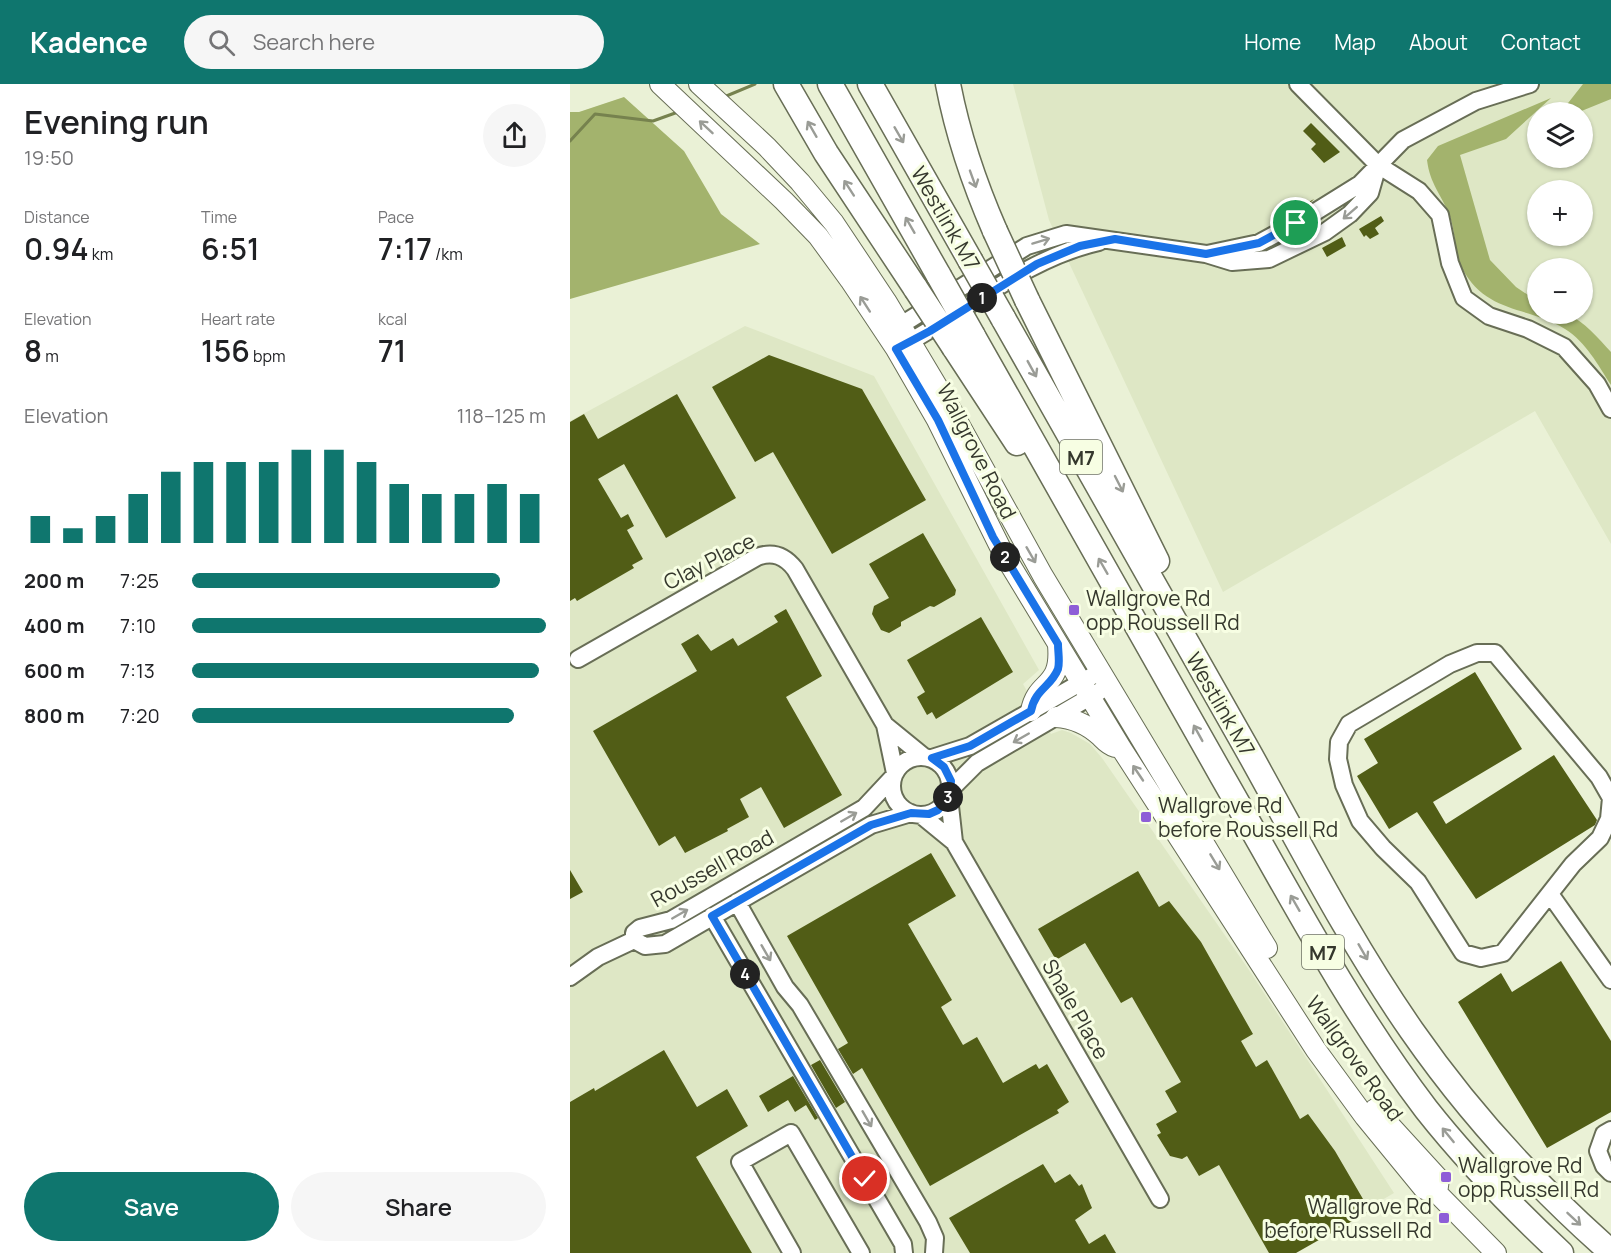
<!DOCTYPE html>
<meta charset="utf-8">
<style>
body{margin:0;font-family:Manrope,sans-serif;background:#f6f6f6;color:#202124;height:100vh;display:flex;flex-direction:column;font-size:22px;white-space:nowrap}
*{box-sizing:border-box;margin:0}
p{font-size:20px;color:#757577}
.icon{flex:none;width:33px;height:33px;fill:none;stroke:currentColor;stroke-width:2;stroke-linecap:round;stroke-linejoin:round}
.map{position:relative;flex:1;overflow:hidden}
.panel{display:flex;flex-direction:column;background:#fff;width:570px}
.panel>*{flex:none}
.tools{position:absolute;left:957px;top:18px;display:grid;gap:12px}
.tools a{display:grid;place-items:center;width:66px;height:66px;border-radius:50%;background:#fff;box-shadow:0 2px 4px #0004;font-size:30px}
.pin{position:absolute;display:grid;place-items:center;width:51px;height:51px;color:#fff;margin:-26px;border:3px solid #fff;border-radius:50%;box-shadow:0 2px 6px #0007}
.km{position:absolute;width:30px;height:30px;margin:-15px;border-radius:50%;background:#222;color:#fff;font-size:16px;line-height:30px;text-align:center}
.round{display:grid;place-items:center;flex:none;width:63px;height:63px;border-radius:32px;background:#f6f6f6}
.summary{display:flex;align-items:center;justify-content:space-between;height:102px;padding:0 24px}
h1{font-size:33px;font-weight:600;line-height:45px}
.stats{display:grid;grid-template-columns:repeat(3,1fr);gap:9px;height:102px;padding:6px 24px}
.stats div{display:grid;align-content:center}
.stats b{font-size:30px;font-weight:600}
.stats small{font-size:16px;font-weight:400}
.stats p{font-size:16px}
.chart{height:168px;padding:12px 24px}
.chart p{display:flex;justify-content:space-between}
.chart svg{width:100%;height:108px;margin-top:6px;stroke:#0f766e;stroke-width:6}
.primary-button{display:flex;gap:12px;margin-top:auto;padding:12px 24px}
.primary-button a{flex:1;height:69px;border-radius:36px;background:#0f766e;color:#fff;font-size:24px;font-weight:600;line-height:69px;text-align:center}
.primary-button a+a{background:#f6f6f6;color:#202124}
ul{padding:0 24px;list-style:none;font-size:20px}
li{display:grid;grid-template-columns:96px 72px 1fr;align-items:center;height:45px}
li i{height:15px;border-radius:8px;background:#0f766e}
header{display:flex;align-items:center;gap:36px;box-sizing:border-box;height:84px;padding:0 30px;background:#0f766e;color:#fff}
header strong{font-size:28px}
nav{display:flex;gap:33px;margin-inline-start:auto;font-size:21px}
.search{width:420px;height:54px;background:#f6f6f6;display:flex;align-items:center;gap:15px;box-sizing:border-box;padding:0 21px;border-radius:33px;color:#757577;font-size:22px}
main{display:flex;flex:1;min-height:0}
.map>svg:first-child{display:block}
</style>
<header>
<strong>Kadence</strong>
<div class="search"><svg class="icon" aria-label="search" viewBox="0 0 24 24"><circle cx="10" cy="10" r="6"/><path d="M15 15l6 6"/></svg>Search here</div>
<nav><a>Home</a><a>Map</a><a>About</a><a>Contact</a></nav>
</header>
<main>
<section class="panel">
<div class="summary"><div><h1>Evening run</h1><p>19:50</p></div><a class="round"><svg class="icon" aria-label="share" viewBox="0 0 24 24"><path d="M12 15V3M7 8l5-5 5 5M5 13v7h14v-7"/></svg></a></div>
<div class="stats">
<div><p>Distance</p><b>0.94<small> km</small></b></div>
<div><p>Time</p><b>6:51</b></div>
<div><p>Pace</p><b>7:17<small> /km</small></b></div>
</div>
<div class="stats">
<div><p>Elevation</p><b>8<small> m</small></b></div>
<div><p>Heart rate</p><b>156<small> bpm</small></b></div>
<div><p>kcal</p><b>71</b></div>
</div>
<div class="chart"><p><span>Elevation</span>118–125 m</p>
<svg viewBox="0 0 160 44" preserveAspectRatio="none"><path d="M5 44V33M15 44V38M25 44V33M35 44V24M45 44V15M55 44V11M65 44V11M75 44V11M85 44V6M95 44V6M105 44V11M115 44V20M125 44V24M135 44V24M145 44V20M155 44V24"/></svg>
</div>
<ul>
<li><b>200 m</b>7:25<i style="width:87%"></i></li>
<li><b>400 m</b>7:10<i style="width:100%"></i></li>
<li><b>600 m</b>7:13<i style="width:98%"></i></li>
<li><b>800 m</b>7:20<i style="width:91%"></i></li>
</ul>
<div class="primary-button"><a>Save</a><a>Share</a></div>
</section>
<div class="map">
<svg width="1041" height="1169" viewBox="0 0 1041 1169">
<rect width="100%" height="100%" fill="#eaf1d6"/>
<path fill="#dee7c5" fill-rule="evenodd" d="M443 0H1041V460L965 327 653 508 479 136ZM968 28H1012V74H968ZM968 106H1012V152H968ZM968 184H1012V230H968Z
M175 242 304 292 469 586 453 600 481 650 492 646 501 649 520 660 532 674 679 886 824 1109 721 1169H0V337Z"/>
<path fill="#a3b36d" d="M1013 0H1041V15L1009 28H991Z
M54 13 114 67 151 130 190 160 0 215V28H9Z
M981 14 936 55 890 71 920 176 946 203 967 217 968 230C976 230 989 227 997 230 1015 238 1028 254 1041 268V301C1028 281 1016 258 995 245 958 222 916 230 892 184 884 169 886 147 879 130 871 110 860 100 857 76L868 62Z"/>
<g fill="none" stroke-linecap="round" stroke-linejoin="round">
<path stroke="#76824e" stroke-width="3" d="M154 13 185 0
M0 57 25 30 83 37 108 28"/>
</g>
<path fill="#515d16" d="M741 39 770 68 754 79 741 65 746 60 733 47Z
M744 115 736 123 735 129 740 137 751 138 732 147 736 140 735 134 731 130 720 129Z
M811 132 814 137 805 144 809 150 800 155 796 151 794 153 789 145Z
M772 153 776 162 757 173 752 164Z
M199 271 292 305 356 416 262 470 203 368 185 378 142 303Z
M107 310 166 414 96 454 54 380 28 395 51 434 58 430 64 442 57 446 73 475 62 481 64 484 7 517 5 514 0 517V338L14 330 28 355Z
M353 449 386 506 385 511 364 523 360 522 331 538V542L319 549 311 546 302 530 304 522 319 514 299 480Z
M216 525 252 592 216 613 272 711 214 744 191 703 170 715 179 733 157 745 158 747 115 769 105 752 89 762 23 647 127 587 111 560 128 550 141 567 163 554 168 562 208 538 204 532Z
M411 533 443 588 366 635 362 628 357 631 347 613 355 608 337 576Z
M905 588 952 665 863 718 876 740 984 671 1027 736 1025 741 906 815 847 728 819 745 787 692 808 679 794 655Z
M361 769 386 812 338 840 382 916 371 923 393 961 407 953 433 999 466 980 469 985 477 980 499 1018 487 1026 489 1029 360 1102 292 984 283 990 268 965 278 959 217 852Z
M0 786 13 808 0 815Z
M568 787 589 823 599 817 631 858 683 950 671 957 686 983 697 976 730 1035 738 1030 765 1067 800 1127 726 1169H699L649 1081 629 1092 617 1072 612 1075 600 1072 587 1051 591 1049 586 1040 607 1028 595 1007 611 998 562 913 551 919 515 859 486 876 468 845Z
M991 877 1041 957V1028L977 1064 888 918 931 889 942 908Z
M94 966 127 1023 157 1005 178 1042 126 1073 182 1169H0V1018L24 1004 25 1007Z
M250 976 275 1018 266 1024 241 981Z
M223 992 248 1034 245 1036 236 1021 225 1028 218 1016 198 1028 189 1012Z
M473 1080 485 1099 500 1090 509 1102 512 1100 522 1124 505 1136 519 1160 535 1150 546 1169H400L379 1134Z"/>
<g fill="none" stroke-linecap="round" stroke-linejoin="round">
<g stroke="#686e56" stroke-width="20">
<path id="minor" d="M728 0 808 81 849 107 870 131 880 179 894 214 919 232 958 245 994 263 1027 300 1041 325
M745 128 790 100 833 56 906 17 960 0
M637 170 689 159 726 139
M320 248 457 162 496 150 636 170 662 178 699 175 755 148 780 130 800 109 808 81
M330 263C396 228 456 174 529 158
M907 569H925L1029 693 1041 714 1039 735 1030 754 1003 780 933 869 911 874 893 869 848 798 813 764 790 737 774 701 768 675 769 658 779 640 880 580Z
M8 575 187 473C203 467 215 472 225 485L315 641 325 689
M315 641 353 672
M322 702a29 29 0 1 1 58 0a29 29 0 1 1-58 0Z
M362 674 400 662 531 587
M381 705 407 679 530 607
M379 713 384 758
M351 731 384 758 590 1115
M980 810 1041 896
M167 818 215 903 230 921 358 1138 365 1154 364 1169
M142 832 333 1160 334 1169
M64 856V849L70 844 101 836 294 724 323 693
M64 856 75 862 95 860 301 741 341 729
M0 893 28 873 64 856
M1041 1046 1034 1050 1028 1067 1034 1082 1041 1089
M222 1169 170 1078 221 1049 291 1169"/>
</g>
<g stroke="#686e56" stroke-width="22">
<path id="major" d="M90 0 214 117 248 152 280 196 326 265 367 336 433 469 551 664 746 966 795 1033 854 1105 867 1109 926 1169
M129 0 197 63 230 98 264 139 316 217 383 329 473 492 697 864
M461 627C467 595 492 605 488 561
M486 633C503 634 517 640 530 652 535 657 538 661 545 663
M805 1025 869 1095 867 1109"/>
</g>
<g stroke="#686e56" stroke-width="27">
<path id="highway" d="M216 0 256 69 346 205
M260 0 369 192
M300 0 400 176
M378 0C388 52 404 99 425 147
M457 216 587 477
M433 234C514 378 595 522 677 665 730 760 780 858 842 947 899 1029 966 1102 1041 1168
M403 252C486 399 569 546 652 692 717 805 777 921 856 1025 897 1077 943 1124 991 1169
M384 263 447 359"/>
</g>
<use href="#minor" stroke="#fff" stroke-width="16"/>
<use href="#major" stroke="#fff" stroke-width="20"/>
<use href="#highway" stroke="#fff" stroke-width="24"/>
<g stroke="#686e56" stroke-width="27" stroke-linecap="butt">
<path id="highway-bridge" d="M425 147 457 216
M400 176 433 234
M369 192 403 252
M346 205 384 263"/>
</g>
<use href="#highway-bridge" stroke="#fff" stroke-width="24"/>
</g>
<defs><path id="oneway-shaft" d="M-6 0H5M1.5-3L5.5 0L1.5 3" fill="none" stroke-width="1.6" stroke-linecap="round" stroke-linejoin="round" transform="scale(1.5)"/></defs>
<g stroke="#9a9c96">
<use href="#oneway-shaft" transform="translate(136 43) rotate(-137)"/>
<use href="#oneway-shaft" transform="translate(242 45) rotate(-120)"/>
<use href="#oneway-shaft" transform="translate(329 51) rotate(60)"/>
<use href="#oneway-shaft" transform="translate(403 95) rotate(70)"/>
<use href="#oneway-shaft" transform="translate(279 104) rotate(-123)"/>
<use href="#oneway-shaft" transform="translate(780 129) rotate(139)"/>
<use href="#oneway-shaft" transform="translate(340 141) rotate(-120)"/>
<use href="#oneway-shaft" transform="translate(471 157) rotate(-17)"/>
<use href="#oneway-shaft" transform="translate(295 220) rotate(-123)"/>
<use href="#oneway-shaft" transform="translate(462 285) rotate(61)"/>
<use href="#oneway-shaft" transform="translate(549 400) rotate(63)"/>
<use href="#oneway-shaft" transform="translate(461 471) rotate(60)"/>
<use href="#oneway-shaft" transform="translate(533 482) rotate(-120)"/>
<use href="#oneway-shaft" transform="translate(628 649) rotate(-119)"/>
<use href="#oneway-shaft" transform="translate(451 654) rotate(150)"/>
<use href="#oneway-shaft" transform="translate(568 689) rotate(-124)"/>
<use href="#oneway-shaft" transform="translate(279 733) rotate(-30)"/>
<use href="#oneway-shaft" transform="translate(645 778) rotate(59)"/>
<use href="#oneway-shaft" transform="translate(725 819) rotate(-120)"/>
<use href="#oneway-shaft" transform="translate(110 830) rotate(-30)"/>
<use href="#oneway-shaft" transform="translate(793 868) rotate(60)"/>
<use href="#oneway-shaft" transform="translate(196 869) rotate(60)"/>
<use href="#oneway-shaft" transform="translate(297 1035) rotate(60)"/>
<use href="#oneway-shaft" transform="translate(878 1051) rotate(-129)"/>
<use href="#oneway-shaft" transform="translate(1004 1135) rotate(43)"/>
</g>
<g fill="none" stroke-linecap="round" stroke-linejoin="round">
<g stroke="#fff" stroke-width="12">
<path id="route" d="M295 1095 142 832 301 741 341 729 359 730 368 726 379 713 381 697 374 683 362 674 400 662 461 627C465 605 481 603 488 585 490 578 488 568 488 560L423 453 368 336 326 265 360 247 467 180 510 162 545 155 636 170 689 159 726 139"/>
</g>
<use href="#route" stroke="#1a73e8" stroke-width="8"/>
</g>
<g fill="#8e5ed7" stroke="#f7fee3" stroke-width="2">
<rect x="498" y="520" width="12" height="12" rx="3"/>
<rect x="570" y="727" width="12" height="12" rx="3"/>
<rect x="870" y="1087" width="12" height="12" rx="3"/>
<rect x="868" y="1128" width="12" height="12" rx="3"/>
</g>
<g text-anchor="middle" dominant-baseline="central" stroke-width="6" stroke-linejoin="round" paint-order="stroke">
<g fill="#f7fee3" stroke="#6f7364" stroke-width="1.5">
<rect x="490" y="356" width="42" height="34" rx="4.5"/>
<rect x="732" y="851" width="42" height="34" rx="4.5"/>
</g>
<g font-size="20" font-weight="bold" fill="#35382d">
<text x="511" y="373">M7</text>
<text x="753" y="868">M7</text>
</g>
<g font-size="21" fill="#35382d" stroke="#f7fee3">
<text transform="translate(376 134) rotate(60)">Westlink M7</text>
<text transform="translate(407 367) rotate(63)">Wallgrove Road</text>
<text transform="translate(139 477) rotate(-27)">Clay Place</text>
<text transform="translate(651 620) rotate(60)">Westlink M7</text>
<text transform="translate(142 784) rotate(-29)">Roussell Road</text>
<text transform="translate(506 925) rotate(60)">Shale Place</text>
<text transform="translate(785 974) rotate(54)">Wallgrove Road</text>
</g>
<g font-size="21" fill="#35382d" stroke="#f7fee3" text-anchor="start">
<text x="516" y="514">Wallgrove Rd<tspan x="516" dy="24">opp Roussell Rd</tspan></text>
<text x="588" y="721">Wallgrove Rd<tspan x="588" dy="24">before Roussell Rd</tspan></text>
<text x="888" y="1081">Wallgrove Rd<tspan x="888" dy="24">opp Russell Rd</tspan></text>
<text x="862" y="1122" text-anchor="end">Wallgrove Rd<tspan x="862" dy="24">before Russell Rd</tspan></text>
</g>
</g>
</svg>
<div class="tools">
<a><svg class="icon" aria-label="layers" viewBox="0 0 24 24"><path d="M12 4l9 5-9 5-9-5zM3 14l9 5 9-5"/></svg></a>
<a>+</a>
<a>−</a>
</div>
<div class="pin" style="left:726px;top:139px;background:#1e9e55"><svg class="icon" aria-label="arrive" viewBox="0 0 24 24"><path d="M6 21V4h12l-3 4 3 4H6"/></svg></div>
<div class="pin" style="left:295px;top:1095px;background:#d93025"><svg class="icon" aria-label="check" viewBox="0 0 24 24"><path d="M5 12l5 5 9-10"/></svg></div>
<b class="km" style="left:412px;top:214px">1</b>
<b class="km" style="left:435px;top:473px">2</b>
<b class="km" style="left:378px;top:713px">3</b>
<b class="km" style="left:175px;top:890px">4</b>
</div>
</main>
